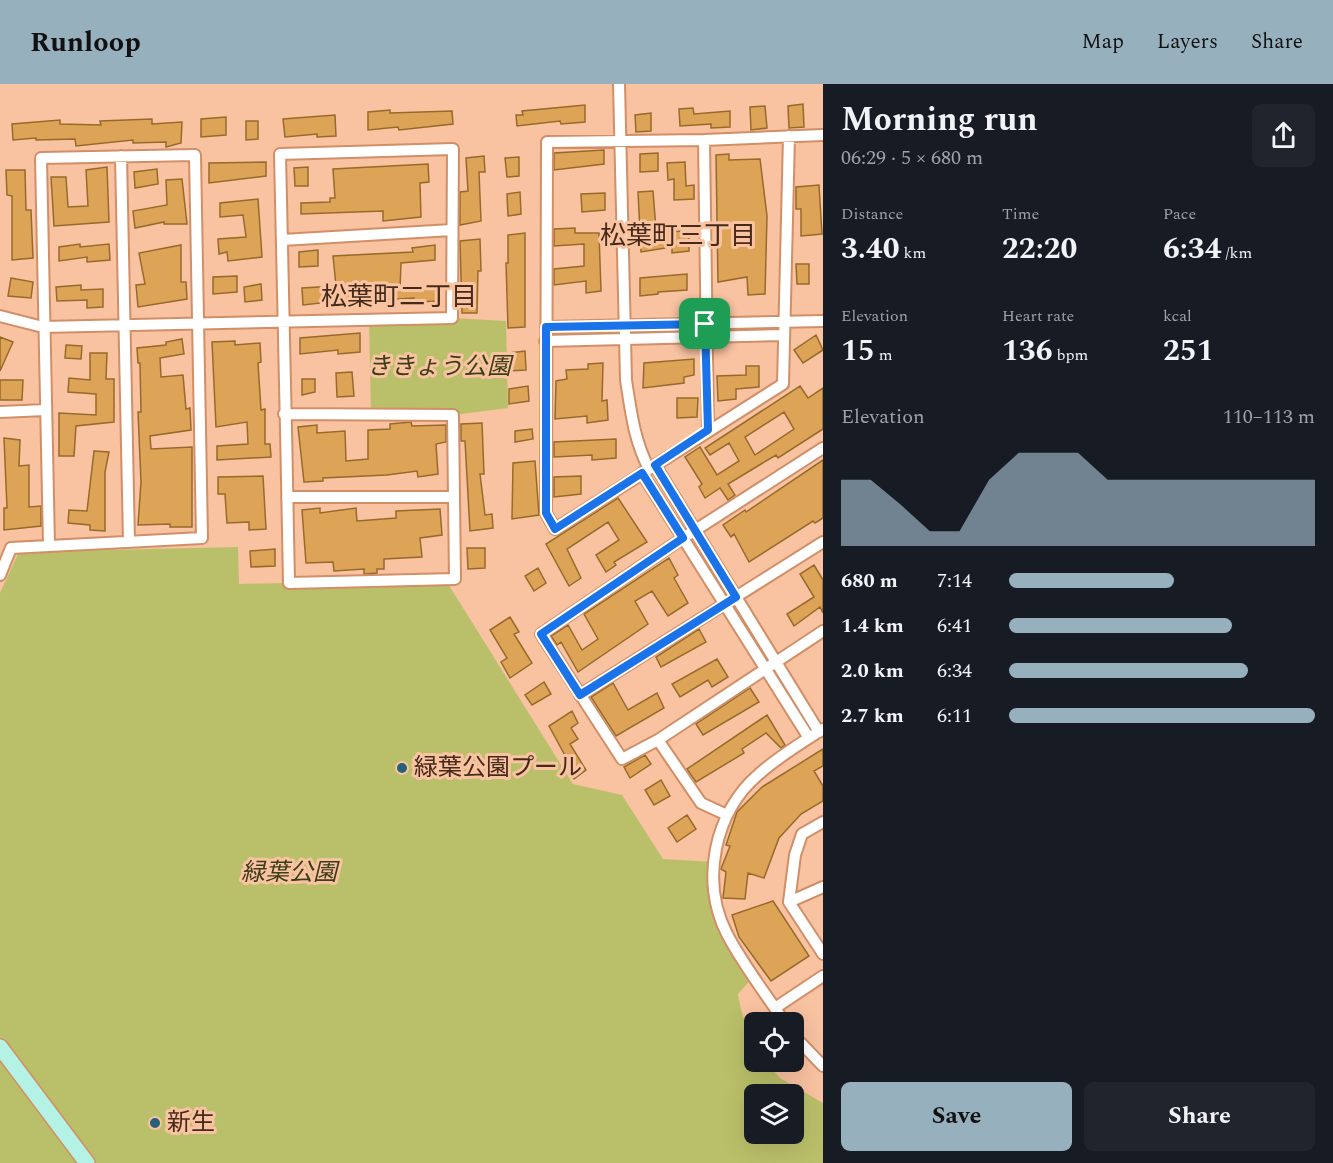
<!DOCTYPE html>
<meta charset="utf-8">
<style>
body{margin:0;font-family:Spectral,"Noto Sans JP",serif;background:#20242c;color:#f1f3f6;height:100vh;display:flex;flex-direction:column;font-size:22px;white-space:nowrap}
*{box-sizing:border-box;margin:0}
p{font-size:20px;color:#9ea1a6}
.icon{flex:none;width:33px;height:33px;fill:none;stroke:currentColor;stroke-width:2;stroke-linecap:round;stroke-linejoin:round}
.map{position:relative;flex:1;overflow:hidden}
.sheet{display:flex;flex-direction:column;background:#171b24;width:510px}
.sheet>*{flex:none}
.buttons{position:absolute;left:744px;top:928px;display:grid;gap:12px}
.buttons a{display:grid;place-items:center;width:60px;height:60px;border-radius:9px;background:#171b24;box-shadow:0 6px 24px #0002;font-size:30px}
.pin{position:absolute;display:grid;place-items:center;width:51px;height:51px;color:#fff;margin:-26px;border-radius:12px;box-shadow:0 3px 9px #0006}
.round{display:grid;place-items:center;flex:none;width:63px;height:63px;border-radius:9px;background:#20242c}
.head{display:flex;align-items:center;justify-content:space-between;height:102px;padding:0 18px}
h1{font-size:33px;font-weight:700;line-height:45px}
.stats{display:grid;grid-template-columns:repeat(3,1fr);gap:9px;height:102px;padding:6px 18px}
.stats div{display:grid;align-content:center}
.stats b{font-size:30px;font-weight:700}
.stats small{font-size:16px;font-weight:400}
.stats p{font-size:16px}
.chart{height:168px;padding:12px 18px}
.chart p{display:flex;justify-content:space-between}
.chart svg{width:100%;height:108px;margin-top:6px;fill:#97b0be;opacity:.7}
.action{display:flex;gap:12px;margin-top:auto;padding:12px 18px}
.action a{flex:1;height:69px;border-radius:9px;background:#97b0be;color:#111;font-size:24px;font-weight:700;line-height:69px;text-align:center}
.action a+a{background:#20242c;color:#f1f3f6}
ul{padding:0 18px;list-style:none;font-size:20px}
li{display:grid;grid-template-columns:96px 72px 1fr;align-items:center;height:45px}
li i{height:15px;border-radius:8px;background:#97b0be}
header{display:flex;align-items:center;gap:36px;box-sizing:border-box;height:84px;padding:0 30px;background:#97b0be;color:#111}
header strong{font-size:28px}
nav{display:flex;gap:33px;margin-inline-start:auto;font-size:21px}
main{display:flex;flex:1;min-height:0}
.map>svg:first-child{display:block}
</style>
<header>
<strong>Runloop</strong>
<nav><a>Map</a><a>Layers</a><a>Share</a></nav>
</header>
<main>
<div class="map">
<svg width="823" height="1079" viewBox="0 0 823 1079">
<rect width="100%" height="100%" fill="#f9c2a1"/>
<path fill="#bac069" fill-rule="evenodd" d="M452 234 506 237 508 324 453 331 371 330 369 236Z
M238 463 239 500 445 495 573 700 622 711 663 775 714 778 717 825 754 892 738 910C741 934 754 954 754 978H766L780 994 823 1019V1079H0V509L19 468ZM754 1011H794V1050H754Z"/>
<path fill="#dda458" stroke="#976a2b" stroke-width="1.5" fill-rule="evenodd" d="M803 20 804 43 789 44 788 22Z
M585 21V38L561 40 560 37 517 42 516 31H523L522 27Z
M765 22 767 44 751 46 750 23Z
M693 24 694 30 730 27V43L711 44V40L680 42 679 25Z
M390 26V29L452 27 453 40 399 46 398 43 368 46V28Z
M651 29V47L636 48 635 31Z
M335 31 336 52 317 53V50L285 53 283 35Z
M226 33V51L201 53V35Z
M152 35V40L182 38 181 59 166 63V58L133 59V56L76 62 75 55 36 56V54L13 56 12 40 60 36V40L101 41 100 37Z
M246 37H258V55L246 56Z
M604 66V80L554 86V69Z
M658 69V87L640 88V70Z
M729 70V76L760 75 767 132 765 210 748 211 747 193 718 198 716 71Z
M484 72 485 88H479L481 137 460 141V108L468 107 466 74Z
M519 73V92L507 93 505 74Z
M266 78V92L209 99V79Z
M685 78 686 102 694 101V115L674 116V95L668 96 667 79Z
M428 80 429 98 420 99 421 133 383 137V127L301 130V119L330 118V114H335L333 85Z
M107 83 109 138 54 142 51 93H66L68 123 88 122 86 86Z
M308 83V102H295L294 84Z
M157 85 158 100 135 104 134 88Z
M6 86H25L26 126H31L33 174 12 176V112L7 111Z
M182 95 187 140H164V138L135 144 133 127 167 121 166 96Z
M819 101 822 150 801 152V125H796V103Z
M653 107 656 145 658 148 689 147V167L672 169V163L641 168 638 108Z
M520 108 521 130 508 132 507 110Z
M605 109V126L582 128 581 110Z
M258 115 262 173 228 177 227 168 219 170 218 155 246 153 243 131 220 133V119Z
M575 144V149H599L601 207 586 209V197L554 201V185L584 182V160L554 162V145Z
M525 149V243L508 244 506 179H508V151Z
M480 155 481 187H478L477 229H462L460 157Z
M80 160V163L109 160 110 176 87 178V173L59 177V163Z
M181 161V198H186L187 215 138 223 136 201 145 200 139 169Z
M435 161V176L401 179 400 204 438 200 439 217 414 218V214L383 216V212L303 221 302 204 336 202 333 172 413 168 412 164Z
M318 166V182L299 183V168Z
M796 180H809V200H797Z
M687 190V206L658 208V210L640 212V194Z
M237 192V208L213 210V193Z
M11 194 33 198 31 214 8 212Z
M261 200 262 216 245 218 244 203Z
M81 201V206L103 205V223L87 224V216L57 217 56 203Z
M360 249V268L338 270V266L300 270V254Z
M816 251 823 266 803 279 794 266Z
M0 253 13 258 0 287Z
M182 255 184 270 160 274 161 293 183 291 186 325 190 324 191 346 150 352 151 365 192 363V443H170V440L138 441 141 398 138 328H141L140 279H138L137 264 166 261V258Z
M235 257V261L260 259 261 278 258 279 261 326 265 325V360H270L271 373 217 376V362L248 360 247 338 216 343 212 258Z
M66 261 82 262 81 275 65 274Z
M525 267 526 286 509 287V269Z
M90 269H107L106 295H114V338L76 342 74 372H59V329L96 331V310L68 308 69 294 90 296Z
M694 275V291L684 293V299L643 304 644 279Z
M603 279 602 317 607 316 608 336 587 339V332L555 335 556 297 567 295 566 286 588 285V280Z
M746 282H759V303L736 305V315L718 317 717 292 746 291Z
M352 288 354 312 337 313 336 289Z
M302 295H315V308L302 311Z
M0 296H23L22 316H0Z
M528 302 529 317 509 320V305Z
M800 302 808 314 823 304V345L778 374 776 371 728 400 735 411 728 416 720 404 705 414 699 403 702 400 685 373 700 363 717 391 739 377 729 359 710 371 705 364ZM784 328 794 345 755 371 745 353Z
M677 314H698L697 333 677 334Z
M411 338 412 342 446 341V358L436 360 438 390 418 393 417 387 387 391 323 394V397L304 398 298 343 317 341V349L345 347 346 377 368 375V346L390 345V340Z
M482 339 484 390H480L485 431 492 430 493 444 470 447 465 357H461V340Z
M532 345 533 355 515 358V347Z
M4 354 20 356 19 382 29 381V423L41 422V442L4 446V424H7Z
M616 355V374L592 376V371L554 373V358Z
M94 367 109 368 105 388V447L90 446V441L68 439 69 426 87 427Z
M823 376V434L815 439 813 437 749 478 734 450 731 453 723 441 745 426 746 428Z
M535 377 539 431 512 435 513 379Z
M263 392 266 445 249 446V438L227 439 225 410H218V393Z
M581 392V410L554 413V393Z
M618 414 647 458 614 478 616 481 606 488 596 471 619 456 608 438 567 465 581 494 569 502 546 460Z
M320 424V429L356 424 357 437 396 434V427L440 425 442 451 420 454 422 473 384 475V485H377V489L364 490V485L334 487 333 478 306 479 302 426Z
M467 464H485V484L468 485Z
M275 465V482L251 483 250 467Z
M669 474 678 491 674 494 688 519 668 532 652 507 635 517 648 540 578 588 561 558 557 561 551 552 568 541 582 566 598 555 584 530Z
M814 481 823 496V529L820 523 794 542 787 530 814 513 800 490Z
M538 484 546 499 534 507 525 492Z
M510 533 519 548 514 550 532 579 510 594 501 578 507 574 490 546Z
M699 545 706 558 661 583 656 573Z
M717 575 728 593 712 603 708 596 680 613 672 600Z
M544 598 551 610 532 621 525 611Z
M613 599 628 626 657 609 664 624 616 652 591 613Z
M750 604 759 618 703 651 696 640Z
M572 627 578 639 571 644 578 655 570 660 586 686 574 695 565 680 568 677 549 642Z
M767 631 785 661 781 664 766 649 742 665 744 669 696 698 687 685Z
M823 665V682L814 687 823 702V717L801 730 779 754 764 794 748 789 745 815 723 814 726 788 721 785 730 762 726 761 737 728 762 703Z
M645 671 651 680 630 694 624 683Z
M661 696 670 712 654 721 645 706Z
M687 731 696 745 677 758 668 744Z
M773 817 809 872 771 897 739 853 732 831Z"/>
<g fill="none" stroke-linecap="round" stroke-linejoin="round">
<g stroke="#d18f67" stroke-width="14">
<path id="street" d="M619 0 626 296C631 328 634 356 649 385
M789 52 783 300 555 445 546 429 547 58 704 56 823 51
M704 56 708 346
M121 72 129 458
M282 156 452 146
M0 232 43 243 452 234 453 65 280 70C284 213 286 356 289 499L455 495 453 331 284 330
M546 243 823 237
M545 257 784 251
M0 328 46 326
M823 364 683 454 541 550 622 675 658 656 823 547
M655 381 819 648
M642 389 809 654
M287 413H453
M0 491 11 464 202 454 195 71 41 74 49 461
M580 611 823 458
M658 656 701 719 727 731
M823 738 802 750 795 771 789 818 823 870
M789 818 823 803
M775 924 823 892
M785 939C766 910 743 881 727 850 700 798 714 728 759 690 778 673 801 659 823 645
M794 952 823 982"/>
</g>
<g stroke="#d18f67" stroke-width="18">
<path id="secondary" d="M0 963 87 1079"/>
</g>
<use href="#street" stroke="#fff" stroke-width="10"/>
<use href="#secondary" stroke="#b4f2e6" stroke-width="15"/>
</g>
<g fill="none" stroke-linecap="round" stroke-linejoin="round">
<g stroke="#fff" stroke-width="12">
<path id="route" d="M705 240 708 346 655 381 736 513 580 611 541 550 683 454 642 389 555 445 546 429V243Z"/>
</g>
<use href="#route" stroke="#1a73e8" stroke-width="8"/>
</g>
<g fill="#285f7a" stroke="#f9c2a1" stroke-width="2">
<circle cx="402" cy="684" r="6"/>
<circle cx="155" cy="1039" r="6"/>
</g>
<g text-anchor="middle" dominant-baseline="central" stroke-width="6" stroke-linejoin="round" paint-order="stroke">
<g font-size="24" font-style="italic" fill="#3a3d16" stroke="#f9c2a1">
<text x="439" y="283">ききょう公園</text>
<text x="289" y="789">緑葉公園</text>
</g>
<g font-size="24" fill="#452a19" stroke="#f9c2a1" text-anchor="start">
<text x="414" y="684">緑葉公園プール</text>
<text x="167" y="1039">新生</text>
</g>
<g font-size="26" fill="#452a19" stroke="#f9c2a1">
<text x="678" y="152">松葉町三丁目</text>
<text x="399" y="213">松葉町二丁目</text>
</g>
</g>
</svg>
<div class="buttons">
<a><svg class="icon" aria-label="locate" viewBox="0 0 24 24"><circle cx="12" cy="12" r="6"/><path d="M12 2v4M12 18v4M2 12h4M18 12h4"/></svg></a>
<a><svg class="icon" aria-label="layers" viewBox="0 0 24 24"><path d="M12 4l9 5-9 5-9-5zM3 14l9 5 9-5"/></svg></a>
</div>
<div class="pin" style="left:705px;top:240px;background:#1e9e55"><svg class="icon" aria-label="arrive" viewBox="0 0 24 24"><path d="M6 21V4h12l-3 4 3 4H6"/></svg></div>
</div>
<section class="sheet">
<div class="head"><div><h1>Morning run</h1><p>06:29 · 5 × 680 m</p></div><a class="round"><svg class="icon" aria-label="share" viewBox="0 0 24 24"><path d="M12 15V3M7 8l5-5 5 5M5 13v7h14v-7"/></svg></a></div>
<div class="stats">
<div><p>Distance</p><b>3.40<small> km</small></b></div>
<div><p>Time</p><b>22:20</b></div>
<div><p>Pace</p><b>6:34<small> /km</small></b></div>
</div>
<div class="stats">
<div><p>Elevation</p><b>15<small> m</small></b></div>
<div><p>Heart rate</p><b>136<small> bpm</small></b></div>
<div><p>kcal</p><b>251</b></div>
</div>
<div class="chart"><p><span>Elevation</span>110–113 m</p>
<svg viewBox="0 0 160 44" preserveAspectRatio="none"><path d="M0 44V17L10 17L20 27L30 38L40 38L50 17L60 6L70 6L80 6L90 17L100 17L110 17L120 17L130 17L140 17L150 17L160 17V44z"/></svg>
</div>
<ul>
<li><b>680 m</b>7:14<i style="width:54%"></i></li>
<li><b>1.4 km</b>6:41<i style="width:73%"></i></li>
<li><b>2.0 km</b>6:34<i style="width:78%"></i></li>
<li><b>2.7 km</b>6:11<i style="width:100%"></i></li>
</ul>
<div class="action"><a>Save</a><a>Share</a></div>
</section>
</main>
